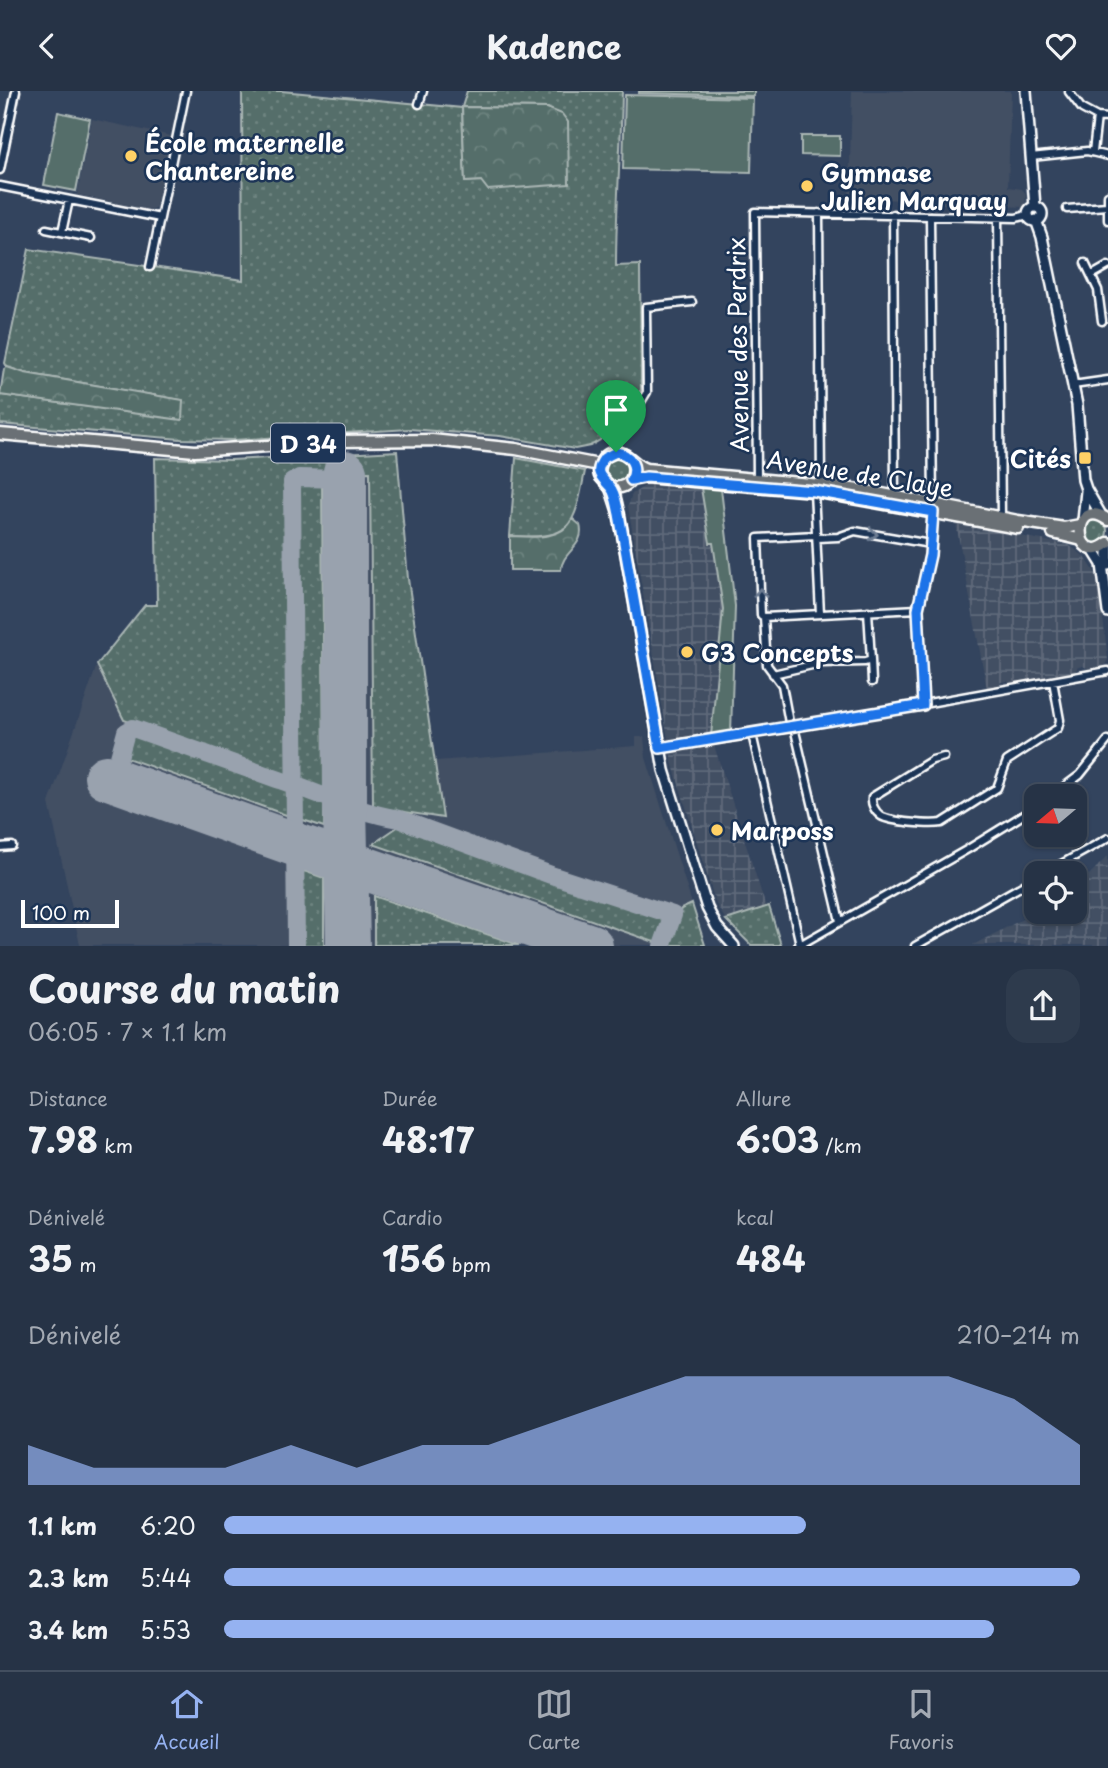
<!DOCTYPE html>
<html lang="fr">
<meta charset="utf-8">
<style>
body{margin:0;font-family:"Playpen Sans",sans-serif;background:#2e3b4d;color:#f1f3f6;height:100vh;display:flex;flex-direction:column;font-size:26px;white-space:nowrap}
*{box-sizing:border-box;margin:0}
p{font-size:23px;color:#a4aab3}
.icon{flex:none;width:38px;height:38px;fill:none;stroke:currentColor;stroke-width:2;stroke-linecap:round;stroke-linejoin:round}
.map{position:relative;height:855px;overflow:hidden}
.side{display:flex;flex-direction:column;background:#263346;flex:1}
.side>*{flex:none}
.needle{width:46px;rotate:251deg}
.controls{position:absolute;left:1024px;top:693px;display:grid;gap:14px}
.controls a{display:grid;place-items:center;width:63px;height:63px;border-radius:14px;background:#263346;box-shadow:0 2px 5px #0004,0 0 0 2px #424e5f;font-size:35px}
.scale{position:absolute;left:21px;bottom:18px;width:98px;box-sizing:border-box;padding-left:7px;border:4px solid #fff;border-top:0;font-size:19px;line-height:24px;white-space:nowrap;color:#fff;-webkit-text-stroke:5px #1d3557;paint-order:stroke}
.pin{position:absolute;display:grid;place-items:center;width:60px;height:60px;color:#fff;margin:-72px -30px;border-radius:50% 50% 50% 0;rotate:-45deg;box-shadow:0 0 7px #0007}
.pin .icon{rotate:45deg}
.round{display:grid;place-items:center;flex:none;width:74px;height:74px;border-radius:21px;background:#2e3b4d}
.summary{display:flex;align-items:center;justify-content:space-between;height:119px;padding:0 28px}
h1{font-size:38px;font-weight:700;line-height:52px}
.metrics{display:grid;grid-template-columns:repeat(3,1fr);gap:10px;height:119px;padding:7px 28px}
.metrics div{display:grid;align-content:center}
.metrics b{font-size:35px;font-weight:700}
.metrics small{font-size:19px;font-weight:400}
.metrics p{font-size:19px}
.chart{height:196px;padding:14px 28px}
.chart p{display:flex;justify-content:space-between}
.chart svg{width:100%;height:126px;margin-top:7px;fill:#95b2f1;opacity:.7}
ul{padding:0 28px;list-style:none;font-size:23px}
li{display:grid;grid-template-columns:112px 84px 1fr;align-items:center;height:52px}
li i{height:18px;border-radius:9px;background:#95b2f1}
header{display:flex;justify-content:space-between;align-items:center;height:91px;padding:0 28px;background:#263346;font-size:32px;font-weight:700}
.tabs{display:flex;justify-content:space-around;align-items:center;height:98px;border-top:2px solid #424e5f;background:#263346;font-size:19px;color:#a4aab3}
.tabs a{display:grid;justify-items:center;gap:4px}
.tabs .on{color:#95b2f1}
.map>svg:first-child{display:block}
</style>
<header><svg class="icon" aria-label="back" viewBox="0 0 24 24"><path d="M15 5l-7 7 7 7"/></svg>Kadence<svg class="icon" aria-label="heart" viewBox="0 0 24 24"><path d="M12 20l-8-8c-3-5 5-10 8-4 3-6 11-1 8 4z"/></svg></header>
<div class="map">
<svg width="1108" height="855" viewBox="0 0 1108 855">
<defs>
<pattern id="industrial-grid" width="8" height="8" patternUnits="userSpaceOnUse" patternTransform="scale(1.75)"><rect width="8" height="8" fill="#424f63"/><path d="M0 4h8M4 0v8" fill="none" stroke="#5e697a"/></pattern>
<pattern id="grass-dots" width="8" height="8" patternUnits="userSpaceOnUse" patternTransform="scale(1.75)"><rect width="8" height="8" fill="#556e6a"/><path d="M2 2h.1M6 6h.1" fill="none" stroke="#6e8480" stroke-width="1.8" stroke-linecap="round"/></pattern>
<pattern id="forest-crowns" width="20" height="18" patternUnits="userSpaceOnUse" patternTransform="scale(1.75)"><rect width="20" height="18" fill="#556e6a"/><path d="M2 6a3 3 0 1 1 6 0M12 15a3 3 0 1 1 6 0" fill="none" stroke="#6e8480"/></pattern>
</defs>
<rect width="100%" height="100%" fill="#33445e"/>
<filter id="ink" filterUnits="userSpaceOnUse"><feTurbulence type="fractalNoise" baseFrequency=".0143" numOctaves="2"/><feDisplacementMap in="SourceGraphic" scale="14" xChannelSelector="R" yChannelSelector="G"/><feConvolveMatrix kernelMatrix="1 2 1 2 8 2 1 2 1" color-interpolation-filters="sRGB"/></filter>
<g filter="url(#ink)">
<path fill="#424f63" d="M852 0H1011L1008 96 1022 98 1026 103 1025 116 916 112 906 109 849 107Z
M92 28 171 45 156 116 150 119 77 104Z
M397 360 408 488 436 670 636 655V646H644L646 667 705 854H80L49 712 97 574 145 514H157L155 367 231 369Z"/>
<path fill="url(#industrial-grid)" d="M648 393 701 397 709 452H713L723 518 711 645 766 816 726 829 716 813 672 671 628 415 632 403Z
M956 433 1069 454 1085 466 1098 486 1108 569 1104 575 1088 578 1083 575 1078 576 1075 581 1011 593 1007 590 1001 591 998 596 987 598Z
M1108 765V854H973L1036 821H1074L1075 798Z"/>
<path fill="url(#grass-dots)" stroke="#aab6b4" stroke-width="2" d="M242 0H281L462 17 465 91 481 90 547 17 462 16 467 0H622C621 59 616 116 616 175L640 174 641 299 615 327 600 349 590 355 575 358 500 345 409 338 234 349 181 348 0 333V304L182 328V309L24 282 7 276 5 272 29 158 243 189Z
M397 360 408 488 443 727 373 716 370 381 297 382 291 383 286 394 290 688 124 629 97 574 145 514H157L155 367 231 369Z
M516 367 585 380C574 438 572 448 510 445Z
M604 380a12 12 0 1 1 24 0a12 12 0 1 1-24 0Z
M322 393 324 700 300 691 297 394Z
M1083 440a12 12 0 1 1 24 0a12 12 0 1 1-24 0Z
M132 643 289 697V725L124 666Z
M300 700 324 710V736L300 728Z
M399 735 665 828 657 852 373 753Z
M301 779 324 787V854H302Z
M374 805 519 854H374Z
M692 813 705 854H667L681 818Z
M769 815 781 854H751L726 829Z"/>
<path fill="url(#forest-crowns)" stroke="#aab6b4" stroke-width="2" d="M462 16 547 17 562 23 568 31 569 93 488 99 481 90 465 91Z
M7 276 25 282 183 309 182 329 0 304 4 278Z
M573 428 580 434C586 455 562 460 561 479H510V445C532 446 560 450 573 428Z"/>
<path fill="#556e6a" stroke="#aab6b4" stroke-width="2" d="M639 0H754V5L639 2Z
M625 4 753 7 751 81 623 78Z
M58 21 90 28 76 100 44 94Z
M801 45H840V65L801 64Z
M701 397 721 398 735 515 731 642 711 645 723 518 713 452H710Z"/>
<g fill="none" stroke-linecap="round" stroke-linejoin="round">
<path stroke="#99a2ae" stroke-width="18" d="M113 688 126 641 133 637C185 655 238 674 291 693 328 706 361 722 399 728L551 784 673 824 662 855
M296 855 292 391 299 387 346 388"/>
<path stroke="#99a2ae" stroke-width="44" d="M345 381V714L348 855
M106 686 294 753 591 855"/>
<g stroke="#fff" stroke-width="11">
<path id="street" d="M1069 1 1082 18 1097 26 1093 61
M419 13 423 0
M1097 26 1107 27
M1031 66 1087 60 1108 65
M0 79 16 0
M0 95 160 127
M1108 104V129
M1067 118 1107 115
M819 122 821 394
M893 123 895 406
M930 125 933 413
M998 126 1001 427
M46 138 91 147
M62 141 69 109
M1085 172 1098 199 1102 230
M150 176 186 0
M1092 184 1108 175
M1073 294 1108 289
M616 361 618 335 641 311 647 301 646 216 692 211
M757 387 755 121 1016 127 1028 124
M814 400 820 523
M817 447 838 446 855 440 930 453
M764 526 918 518
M871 569 872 591
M773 583 821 572 865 571 871 569 868 520
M923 614 918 518 930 464 933 421
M794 636 840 830
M790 637 782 594 767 574 764 526 761 524 758 447 816 444
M752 643 800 853
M660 657 794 636 1108 580
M944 666 932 669 872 706C871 713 875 721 881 725 891 731 930 734 942 732L997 697 1007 670 1058 637 1060 629 1053 590
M1052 705 1080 684 1108 649
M0 756 12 755
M1045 782 1108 747
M798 855 968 758 1036 716
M915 855 1036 787"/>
</g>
<g stroke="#fff" stroke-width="14">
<path id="secondary" d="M1026 0 1035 116
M1028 123a7 7 0 1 1 14 0a7 7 0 1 1-14 0Z
M1036 129 1042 146 1077 314 1083 389 1086 398 1101 424
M610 396 619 423 664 679 707 817 717 836 734 855
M1083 430 1086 400
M1108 455V474
M1092 457 1102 473 1108 521"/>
</g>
<g stroke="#fff" stroke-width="15">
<path id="primary" d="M0 343 195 360 340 350 432 349 516 358 599 374
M633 373C636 389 626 399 610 396L600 385C597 371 608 356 623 363 632 367 636 375 646 378L821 394 867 400 1018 430 1064 437 1080 434
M631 389 646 386 814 400 1018 437
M1108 429C1070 402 1073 480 1108 452
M1053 442 1082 449"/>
</g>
<use href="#street" stroke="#1d3557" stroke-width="6"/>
<use href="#secondary" stroke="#1d3557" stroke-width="9"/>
<use href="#primary" stroke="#6a7074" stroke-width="10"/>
</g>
<defs><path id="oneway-chevron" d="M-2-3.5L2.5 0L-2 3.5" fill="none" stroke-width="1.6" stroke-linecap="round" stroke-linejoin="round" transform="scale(1.75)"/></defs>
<g stroke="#6c7c92">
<use href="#oneway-chevron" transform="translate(873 443) rotate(6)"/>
<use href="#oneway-chevron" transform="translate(760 502) rotate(-90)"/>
</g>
</g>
<g fill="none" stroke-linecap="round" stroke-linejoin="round" filter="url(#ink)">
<g stroke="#fff" stroke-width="14">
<path id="route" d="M616 361C631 363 638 376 631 389L646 386 814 400 933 421 930 464 918 518 923 614 660 657 619 423C617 416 616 402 610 396 601 385 593 383 604 367Z"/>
</g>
<use href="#route" stroke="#1a73e8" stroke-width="9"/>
</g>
<g fill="#ffd166" stroke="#1d3557" stroke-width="2.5">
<circle cx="131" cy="65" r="7"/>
<circle cx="807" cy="95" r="7"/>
<rect x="1078" y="360" width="14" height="14" rx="3.5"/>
<circle cx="687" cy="561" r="7"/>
<circle cx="717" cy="739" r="7"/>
</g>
<g text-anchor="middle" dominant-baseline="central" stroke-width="5" stroke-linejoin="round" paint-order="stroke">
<rect fill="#1d3557" stroke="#bbc2cd" stroke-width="2" x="271" y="332.5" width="74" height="39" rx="5"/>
<g font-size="23" font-weight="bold" fill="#fff">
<text x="308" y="352">D 34</text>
</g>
<g font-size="24" font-weight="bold" fill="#fff" stroke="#1d3557" text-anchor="start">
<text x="145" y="51">École maternelle<tspan x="145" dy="28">Chantereine</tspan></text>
<text x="821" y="81">Gymnase<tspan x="821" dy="28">Julien Marquay</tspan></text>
<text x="1071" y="367" text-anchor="end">Cités</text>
<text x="701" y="561">G3 Concepts</text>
<text x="731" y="739">Marposs</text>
</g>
<g font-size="24" fill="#fff" stroke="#1d3557">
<text transform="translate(737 254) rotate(-91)">Avenue des Perdrix</text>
<text transform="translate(860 382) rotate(9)">Avenue de Claye</text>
</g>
</g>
</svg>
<div class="controls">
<a><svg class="needle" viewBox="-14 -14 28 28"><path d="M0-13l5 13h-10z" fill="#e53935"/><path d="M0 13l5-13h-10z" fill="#a4aab3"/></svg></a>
<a><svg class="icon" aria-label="locate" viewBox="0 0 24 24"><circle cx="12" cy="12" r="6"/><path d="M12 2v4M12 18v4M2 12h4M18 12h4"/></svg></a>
</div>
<div class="scale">100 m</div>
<div class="pin" style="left:616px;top:361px;background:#1e9e55"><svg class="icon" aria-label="arrive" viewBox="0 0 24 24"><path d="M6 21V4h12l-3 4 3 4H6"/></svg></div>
</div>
<section class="side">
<div class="summary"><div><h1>Course du matin</h1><p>06:05 · 7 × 1.1 km</p></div><a class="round"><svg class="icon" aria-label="share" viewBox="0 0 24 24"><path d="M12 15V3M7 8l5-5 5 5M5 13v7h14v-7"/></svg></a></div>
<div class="metrics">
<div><p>Distance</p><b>7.98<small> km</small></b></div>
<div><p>Durée</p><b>48:17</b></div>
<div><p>Allure</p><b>6:03<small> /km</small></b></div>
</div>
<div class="metrics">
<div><p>Dénivelé</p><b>35<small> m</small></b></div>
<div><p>Cardio</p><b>156<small> bpm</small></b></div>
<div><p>kcal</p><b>484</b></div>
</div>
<div class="chart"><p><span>Dénivelé</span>210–214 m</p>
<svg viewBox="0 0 160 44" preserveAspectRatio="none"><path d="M0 44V30L10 38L20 38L30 38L40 30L50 38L60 30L70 30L80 22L90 14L100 6L110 6L120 6L130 6L140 6L150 14L160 30V44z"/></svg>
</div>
<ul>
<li><b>1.1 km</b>6:20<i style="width:68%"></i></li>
<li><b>2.3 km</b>5:44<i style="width:100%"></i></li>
<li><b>3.4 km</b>5:53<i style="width:90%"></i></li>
</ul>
</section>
<nav class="tabs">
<a class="on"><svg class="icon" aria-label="home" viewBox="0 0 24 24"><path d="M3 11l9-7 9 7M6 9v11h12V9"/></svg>Accueil</a>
<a><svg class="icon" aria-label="map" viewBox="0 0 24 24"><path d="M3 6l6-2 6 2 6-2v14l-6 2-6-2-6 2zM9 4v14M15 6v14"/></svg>Carte</a>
<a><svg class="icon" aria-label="saved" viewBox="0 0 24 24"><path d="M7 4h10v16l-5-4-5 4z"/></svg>Favoris</a>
</nav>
